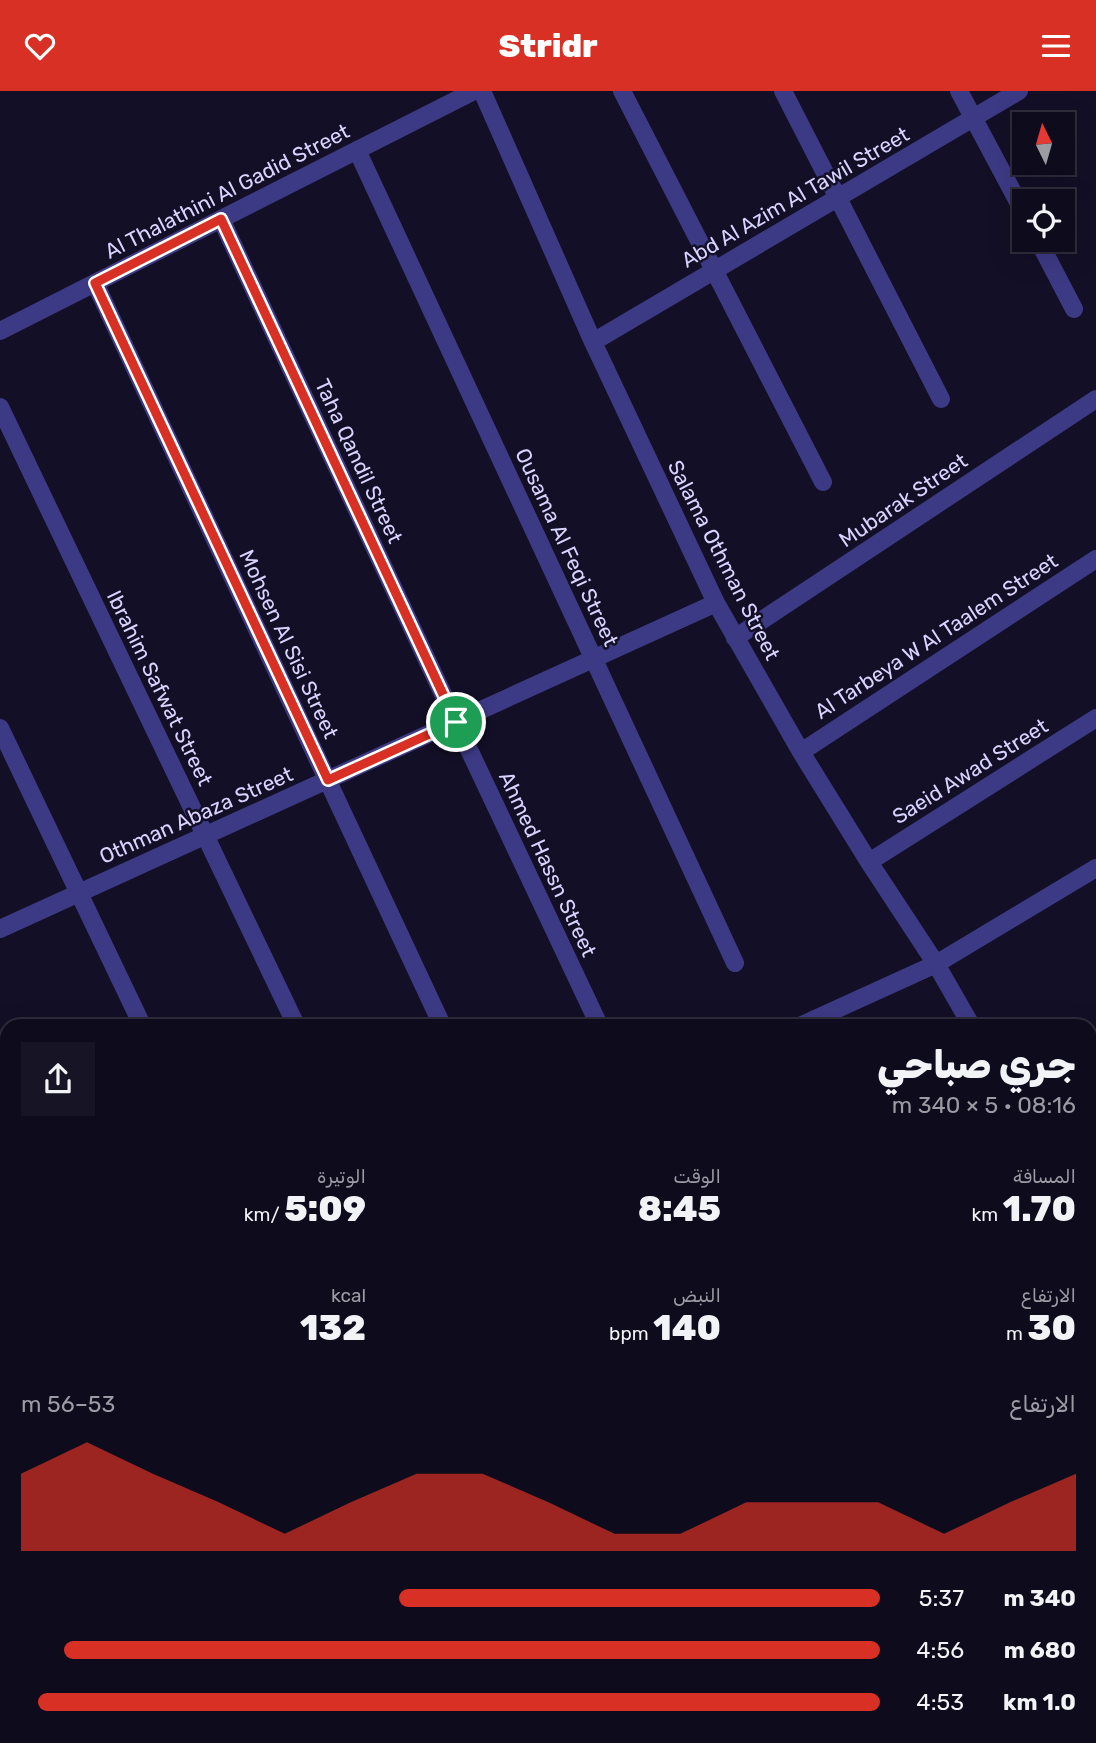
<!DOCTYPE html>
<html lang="ar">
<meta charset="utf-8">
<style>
body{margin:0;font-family:Rubik,Cairo,sans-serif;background:#171425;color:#f1f3f6;direction:rtl;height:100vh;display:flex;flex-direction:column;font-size:26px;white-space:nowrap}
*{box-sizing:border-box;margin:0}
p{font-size:23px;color:#9b9ba3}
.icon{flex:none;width:38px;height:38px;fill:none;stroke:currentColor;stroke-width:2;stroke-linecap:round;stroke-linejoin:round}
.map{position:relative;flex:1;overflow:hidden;direction:ltr}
.side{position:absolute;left:0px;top:928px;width:1097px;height:724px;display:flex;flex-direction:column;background:#0e0b1c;border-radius:21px 21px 0 0;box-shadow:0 7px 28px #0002,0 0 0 2px #2e2b3b;direction:rtl}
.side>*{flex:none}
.needle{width:46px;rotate:355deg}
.controls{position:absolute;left:1012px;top:21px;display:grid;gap:14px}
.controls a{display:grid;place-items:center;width:63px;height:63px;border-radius:0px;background:#0e0b1c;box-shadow:0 7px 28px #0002,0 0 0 2px #2e2b3b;font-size:35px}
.pin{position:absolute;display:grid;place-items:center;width:60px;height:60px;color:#fff;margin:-30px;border:4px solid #fff;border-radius:50%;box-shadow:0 2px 7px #0007}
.round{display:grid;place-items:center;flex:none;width:74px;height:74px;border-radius:0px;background:#171425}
.overview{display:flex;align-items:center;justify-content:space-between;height:119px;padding:0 21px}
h1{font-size:38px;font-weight:800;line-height:52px}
.metrics{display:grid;grid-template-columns:repeat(3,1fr);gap:10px;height:119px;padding:7px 21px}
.metrics div{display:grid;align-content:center}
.metrics b{font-size:35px;font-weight:800}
.metrics small{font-size:19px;font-weight:400}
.metrics p{font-size:19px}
.chart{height:196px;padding:14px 21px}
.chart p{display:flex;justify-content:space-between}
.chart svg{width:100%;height:126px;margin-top:7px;fill:#d93025;opacity:.7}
ul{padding:0 21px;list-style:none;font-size:23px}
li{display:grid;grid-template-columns:112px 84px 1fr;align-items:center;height:52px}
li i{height:18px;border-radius:9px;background:#d93025}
header{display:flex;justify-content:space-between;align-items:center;height:91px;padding:0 21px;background:#d93025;color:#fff;font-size:32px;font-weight:800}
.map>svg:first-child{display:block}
</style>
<header><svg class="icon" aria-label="menu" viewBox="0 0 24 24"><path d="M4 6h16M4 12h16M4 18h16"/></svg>Stridr<svg class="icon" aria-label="heart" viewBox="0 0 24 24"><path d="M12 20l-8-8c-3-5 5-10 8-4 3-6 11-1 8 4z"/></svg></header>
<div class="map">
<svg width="1096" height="1652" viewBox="0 0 1096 1652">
<rect width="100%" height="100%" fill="#130f26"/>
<path fill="#0c2248" d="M0 1561 7 1567V1645H100L109 1652H0Z"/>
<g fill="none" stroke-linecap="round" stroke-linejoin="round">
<path stroke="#3d3a85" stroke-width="16" d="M1090 1092 1096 1103
M1090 1168 1096 1165
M1090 1224 1096 1221
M1090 1298 1096 1295
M1090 1562 1096 1559
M444 1645 448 1652"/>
<path stroke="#3d3a85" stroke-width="18" d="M482 0 593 251 716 512 801 661 869 771 936 873 971 934
M622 0 823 391
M783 0 941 308
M959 0 1024 122
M357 59 735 872
M221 128 456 631 599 934
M1038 149 1074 218
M95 192 442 934
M0 240 474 0
M593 251 1019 0
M0 316 296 934
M735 547 1096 308
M0 637 142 934
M801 661 1096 468
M869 771 1096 627
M0 838 716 512
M802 934 936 873 1096 777
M0 954 7 968
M0 1303 7 1300"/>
<path stroke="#3d3a85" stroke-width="18" d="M1090 1034 1096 1031
M1090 1077 1096 1074"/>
<path stroke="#6f6bff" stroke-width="18" d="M0 1443 7 1448
M242 1645 250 1652"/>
<path stroke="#ff4fa3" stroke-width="21" d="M0 1627 7 1633
M21 1645 30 1652
M163 1645 171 1652"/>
<path stroke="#ff4fa3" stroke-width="21" d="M0 1508 7 1514"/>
</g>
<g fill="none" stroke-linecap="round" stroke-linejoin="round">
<g stroke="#fff" stroke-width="14">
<path id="route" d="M221 128 456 631 328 689 95 192Z"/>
</g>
<use href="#route" stroke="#d93025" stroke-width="9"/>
</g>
<g text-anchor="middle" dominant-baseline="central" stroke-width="5" stroke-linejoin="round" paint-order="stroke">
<g font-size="21" fill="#d9d4ff" stroke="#130f26">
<text transform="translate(227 100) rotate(-27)">Al Thalathini Al Gadid Street</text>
<text transform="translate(795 106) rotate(-30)">Abd Al Azim Al Tawil Street</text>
<text transform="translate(359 370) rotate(65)">Taha Qandil Street</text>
<text transform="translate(903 409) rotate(-34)">Mubarak Street</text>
<text transform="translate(567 456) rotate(65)">Ousama Al Feqi Street</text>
<text transform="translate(724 469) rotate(63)">Salama Othman Street</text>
<text transform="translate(936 545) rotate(-33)">Al Tarbeya W Al Taalem Street</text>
<text transform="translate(289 553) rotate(65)">Mohsen Al Sisi Street</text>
<text transform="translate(160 597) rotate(64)">Ibrahim Safwat Street</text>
<text transform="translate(970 680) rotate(-32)">Saeid Awad Street</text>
<text transform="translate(196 724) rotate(-24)">Othman Abaza Street</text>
<text transform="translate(548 773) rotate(65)">Ahmed Hassn Street</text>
</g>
</g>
</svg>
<div class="controls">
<a><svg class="needle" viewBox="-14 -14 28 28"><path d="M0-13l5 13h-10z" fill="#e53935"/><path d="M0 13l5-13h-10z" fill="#9b9ba3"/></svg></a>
<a><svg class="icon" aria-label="locate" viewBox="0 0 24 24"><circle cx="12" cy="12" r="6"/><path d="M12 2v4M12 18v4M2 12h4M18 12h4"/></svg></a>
</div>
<div class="pin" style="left:456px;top:631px;background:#1e9e55"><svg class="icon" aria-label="arrive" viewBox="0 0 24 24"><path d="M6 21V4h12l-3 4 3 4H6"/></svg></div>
<section class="side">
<div class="overview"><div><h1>جري صباحي</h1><p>08:16 · 5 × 340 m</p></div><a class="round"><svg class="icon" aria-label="share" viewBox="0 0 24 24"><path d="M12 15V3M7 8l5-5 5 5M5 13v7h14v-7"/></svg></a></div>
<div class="metrics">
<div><p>المسافة</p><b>1.70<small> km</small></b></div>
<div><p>الوقت</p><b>8:45</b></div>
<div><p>الوتيرة</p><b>5:09<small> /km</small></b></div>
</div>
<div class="metrics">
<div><p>الارتفاع</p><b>30<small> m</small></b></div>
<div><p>النبض</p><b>140<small> bpm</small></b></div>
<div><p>kcal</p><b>132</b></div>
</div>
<div class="chart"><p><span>الارتفاع</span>53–56 m</p>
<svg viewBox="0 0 160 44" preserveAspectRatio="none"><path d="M0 44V17L10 6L20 17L30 27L40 38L50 27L60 17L70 17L80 27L90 38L100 38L110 27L120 27L130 27L140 38L150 27L160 17V44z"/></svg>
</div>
<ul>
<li><b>340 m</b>5:37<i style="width:56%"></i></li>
<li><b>680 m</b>4:56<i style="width:95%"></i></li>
<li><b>1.0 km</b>4:53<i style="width:98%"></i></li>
</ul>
</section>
</div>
